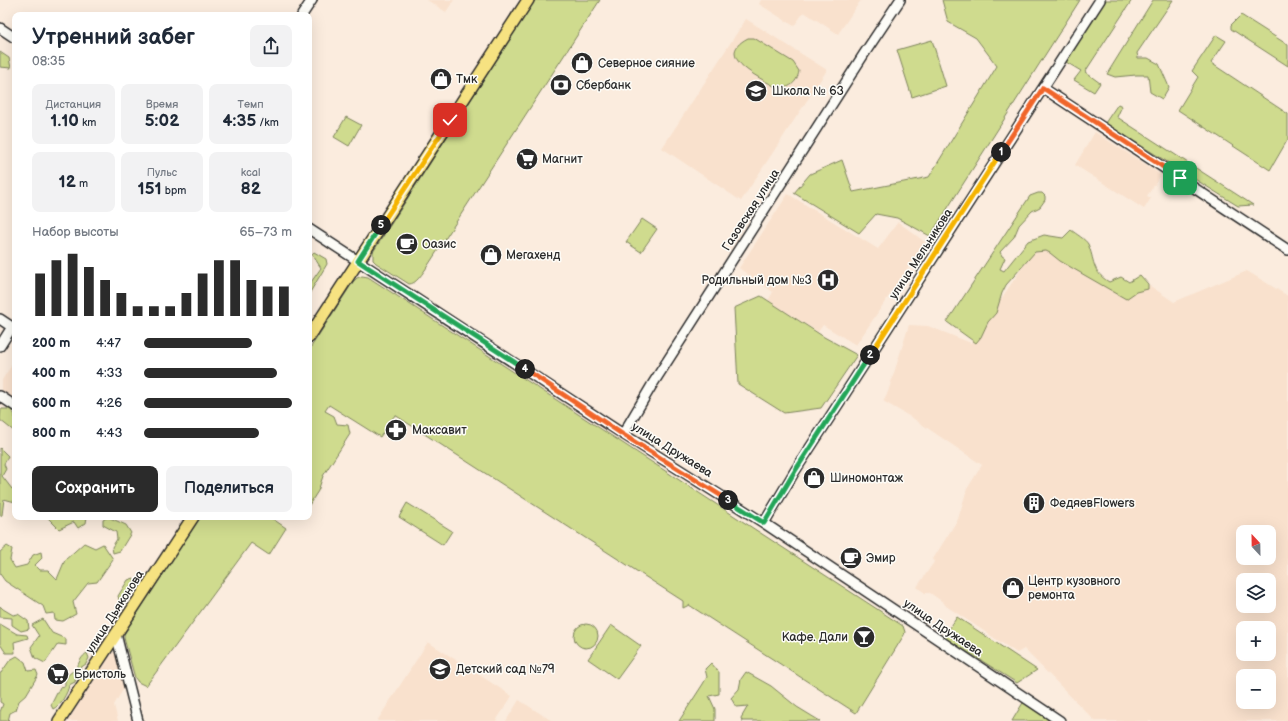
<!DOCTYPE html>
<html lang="ru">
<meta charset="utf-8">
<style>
body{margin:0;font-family:"Balsamiq Sans",sans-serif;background:#f2f2f3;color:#1f2937;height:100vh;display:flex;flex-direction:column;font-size:15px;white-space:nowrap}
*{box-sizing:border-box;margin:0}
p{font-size:13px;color:#747a83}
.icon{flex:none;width:22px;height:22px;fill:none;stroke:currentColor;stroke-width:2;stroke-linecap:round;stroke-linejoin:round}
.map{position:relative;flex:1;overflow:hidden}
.drawer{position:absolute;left:12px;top:12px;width:300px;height:508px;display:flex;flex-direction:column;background:#fff;border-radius:8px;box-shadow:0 4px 16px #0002}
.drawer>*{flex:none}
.needle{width:26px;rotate:338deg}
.buttons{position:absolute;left:1236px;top:525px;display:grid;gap:8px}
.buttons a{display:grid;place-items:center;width:40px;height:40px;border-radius:8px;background:#fff;box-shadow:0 4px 16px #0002;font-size:20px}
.pin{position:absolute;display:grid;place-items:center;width:34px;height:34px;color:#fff;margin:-17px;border-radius:8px;box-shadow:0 2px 6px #0006}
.km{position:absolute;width:20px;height:20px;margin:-10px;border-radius:50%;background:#222;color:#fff;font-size:11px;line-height:20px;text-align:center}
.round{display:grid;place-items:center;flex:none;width:42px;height:42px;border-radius:8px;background:#f2f2f3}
.head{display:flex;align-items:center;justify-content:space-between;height:68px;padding:0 20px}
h1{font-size:22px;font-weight:700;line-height:30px}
.metrics{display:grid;grid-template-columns:repeat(3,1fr);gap:6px;height:68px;padding:4px 20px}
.metrics div{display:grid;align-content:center;border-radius:8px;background:#f2f2f3;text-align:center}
.metrics b{font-size:17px;font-weight:700}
.metrics small{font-size:11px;font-weight:400}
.metrics p{font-size:11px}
.chart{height:112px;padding:8px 20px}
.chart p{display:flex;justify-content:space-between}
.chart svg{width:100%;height:72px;margin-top:4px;stroke:#2b2b2b;stroke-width:6}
.primary-button{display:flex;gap:8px;margin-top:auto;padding:8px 20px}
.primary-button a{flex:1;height:46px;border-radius:8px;background:#2b2b2b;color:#fff;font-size:16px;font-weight:700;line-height:46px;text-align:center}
.primary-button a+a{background:#f2f2f3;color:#1f2937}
ul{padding:0 20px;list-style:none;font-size:13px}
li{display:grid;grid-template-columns:64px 48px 1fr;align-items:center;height:30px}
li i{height:10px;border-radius:5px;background:#2b2b2b}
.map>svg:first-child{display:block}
</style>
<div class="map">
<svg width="1288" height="721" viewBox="0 0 1288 721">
<rect width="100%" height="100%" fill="#fbecde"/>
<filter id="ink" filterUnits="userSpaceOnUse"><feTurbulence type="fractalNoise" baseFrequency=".025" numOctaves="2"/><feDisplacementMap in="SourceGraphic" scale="8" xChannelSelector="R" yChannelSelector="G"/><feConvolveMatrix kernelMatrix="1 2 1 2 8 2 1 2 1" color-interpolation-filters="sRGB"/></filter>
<g filter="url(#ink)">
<path fill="#f9e1cd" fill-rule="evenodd" d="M427 0H454L446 12Z
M761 0H861L838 34 804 12 794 26 759 4Z
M746 19 827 70 741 201 662 148Z
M1095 132 1161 175 1147 196 1151 198 1144 209 1075 165Z
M788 194 878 249 898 222 925 242 856 345 823 325 818 332 768 301 773 292 739 268Z
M1038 240 1125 295 1137 277 1174 302 1247 271 1288 296V721H1095L1024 649 1017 653 946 606 943 602 930 593H925L917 587 934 562 933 559 958 519 967 489 982 465 914 419 883 401 888 392 909 325 928 326 971 343 1018 274ZM1243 532H1269V558H1243ZM1243 580H1269V606H1243ZM1243 628H1269V654H1243ZM1243 676H1269V702H1243Z
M15 360V402L7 397 2 390V380Z
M428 642 512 696 496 721H377Z
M114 652 117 653 125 686 114 705 118 721H67L111 654Z
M519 700 552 721H506Z"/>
<path fill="#cfdb8e" stroke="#7d835c" d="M535 0H600L425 270C421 275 416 284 409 284L376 263 373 260V252Z
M942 0H1080L930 236 897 218 876 214 859 233 794 193 810 174 842 160 853 192 929 177 997 66 976 38 948 22Z
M1106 0H1132L1085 72 1100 83 1094 92 1074 80 1081 71 1066 62Z
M1153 0H1173L1137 53 1138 58H1148L1159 64 1169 87 1162 99 1150 92 1148 75H1136L1115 77 1107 74Z
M1241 15 1288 45V66L1231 29V25Z
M1216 35 1226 41 1211 63 1288 114V139L1270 170 1178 110 1198 77 1192 71Z
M748 38H754L793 62 799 71C797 84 787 91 774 86 758 77 713 56 748 38Z
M932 40 946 86 912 97 897 50Z
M0 52 9 58 11 68 0 67Z
M1118 104 1122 106 1117 117 1253 205 1238 206 1105 123Z
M346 117 361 125 349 146 334 137Z
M1038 193H1042L1045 196V200L1040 207 1032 211 1019 225 1014 237 1000 252 1002 256 1005 258 1000 269 1004 271 1028 241 1044 235 1063 238 1071 230C1076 234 1085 239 1088 244 1095 260 1091 271 1109 282L1121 277 1129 282 1140 275 1148 284V289L1136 292 1126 299 1060 261 1050 253 1046 251 1035 252 1006 285 1002 293 996 313 988 322 981 337 976 343 947 322 1030 196Z
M642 219 657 229 641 252 626 242Z
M314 252 326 259 327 264 309 294V285L321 268 312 254Z
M362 276 368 277 903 626 905 632 904 635 856 713 689 605 683 608V601L395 415 380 437 329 405 325 411 334 416 337 424 348 425 350 434 323 476 318 491 309 505V350L353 282 357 278Z
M761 296 824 337 857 355 821 408 784 413 738 384 734 308Z
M1 409H10L15 415V432L0 420Z
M0 448 8 456 4 464 6 469 2 476 12 489 15 487V502L4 499 2 515 0 516Z
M407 503 452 531 443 545 399 517Z
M47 517H87L86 523 78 528 74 522 59 529Z
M108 517 126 525 131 533 120 551 113 553 112 547 117 539 116 532 103 525V520Z
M200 517H270L286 528 269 555 251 543 146 686 138 682 135 678 124 638V634Z
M84 543 95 548 103 544 113 559 97 582 88 583 73 602 76 614 63 621 55 620 54 613 46 614 43 606 5 581 0 574V552L7 546 12 549 10 560 15 568 27 565 33 555 41 552 42 558 35 565 40 570H48L57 579 65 560Z
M134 578 135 583 127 599 120 603 118 596 128 580Z
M0 606 3 609 13 615 18 614 28 621 29 629 21 631 12 625V618L0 617Z
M957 617 1037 670 1017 683 944 637Z
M43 619 52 633 66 639V645L58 644 45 663 35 658 31 647 39 636 32 625Z
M0 624 17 634 27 635 28 638 14 642 15 653H6L0 644Z
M574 636a12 12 0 1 1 24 0a12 12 0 1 1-24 0Z
M611 625 641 646 617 679 588 659Z
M87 653 89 658 86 664 77 670 75 682 69 685C68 693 60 706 53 709L51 705 60 687 65 686C64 677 69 673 77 669 78 663 82 656 87 653Z
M17 656 25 662 28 671 36 670 38 675 26 695 19 701 16 710 10 713 8 721H0V712L3 704 0 702V673H1L10 660Z
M711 663 719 672V694L709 696 715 709V721H679L703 684 707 677 705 669Z
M746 672 771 686 797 707 820 721H742L741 718 748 706 736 707 731 698 739 689 741 679Z
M1024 701 1054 721H1012Z"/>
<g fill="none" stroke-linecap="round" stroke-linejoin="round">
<g stroke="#2b2b2b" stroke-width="12">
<path id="minor" d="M302 15 312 0
M0 28 15 38
M1043 88 1288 250
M309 229 623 434 764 523 1060 721
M0 319 12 327 0 346
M0 396 15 406
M623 434 652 385 864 54 900 0
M764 523 795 471 1100 0
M116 634 138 721"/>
</g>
<g stroke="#2b2b2b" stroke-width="14">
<path id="major" d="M309 337 528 0
M59 721 193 517"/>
</g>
<use href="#minor" stroke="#fdfcf7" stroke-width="9"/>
<use href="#major" stroke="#f6e281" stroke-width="11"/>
</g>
</g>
<g fill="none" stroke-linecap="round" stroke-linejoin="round" filter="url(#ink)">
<g stroke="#fff" stroke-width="8">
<path id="split-1" d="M1001 152 1043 88 1180 178"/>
</g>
<g stroke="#fff" stroke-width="8">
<path id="split-2" d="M870 355 1001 152"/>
</g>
<g stroke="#fff" stroke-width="8">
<path id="split-3" d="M728 500 764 523 795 471 870 355"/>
</g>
<g stroke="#fff" stroke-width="8">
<path id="split-4" d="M525 369 622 434 728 500"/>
</g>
<g stroke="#fff" stroke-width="8">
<path id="split-5" d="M381 225 358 261 525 369"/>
</g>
<g stroke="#fff" stroke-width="8">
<path id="split-6" d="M381 225 450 120"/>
</g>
<use href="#split-1" stroke="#f0652b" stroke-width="5"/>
<use href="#split-2" stroke="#f5b400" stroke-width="5"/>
<use href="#split-3" stroke="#22a559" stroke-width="5"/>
<use href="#split-4" stroke="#f0652b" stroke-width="5"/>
<use href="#split-5" stroke="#22a559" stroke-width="5"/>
<use href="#split-6" stroke="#f5b400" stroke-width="5"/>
</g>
<defs>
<g id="shop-disc" transform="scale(1.15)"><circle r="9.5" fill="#2b2b2b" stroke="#fdfcf7"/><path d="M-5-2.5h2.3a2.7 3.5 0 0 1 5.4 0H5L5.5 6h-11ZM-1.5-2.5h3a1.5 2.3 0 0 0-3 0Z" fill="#fff"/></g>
<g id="bank-disc" transform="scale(1.15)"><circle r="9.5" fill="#2b2b2b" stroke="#fdfcf7"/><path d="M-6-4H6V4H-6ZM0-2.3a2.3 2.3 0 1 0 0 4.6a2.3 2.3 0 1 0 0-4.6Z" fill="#fff"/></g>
<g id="school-disc" transform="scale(1.15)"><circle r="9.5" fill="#2b2b2b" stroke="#fdfcf7"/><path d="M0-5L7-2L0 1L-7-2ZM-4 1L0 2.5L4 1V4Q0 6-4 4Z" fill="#fff"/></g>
<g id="supermarket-disc" transform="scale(1.15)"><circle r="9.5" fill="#2b2b2b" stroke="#fdfcf7"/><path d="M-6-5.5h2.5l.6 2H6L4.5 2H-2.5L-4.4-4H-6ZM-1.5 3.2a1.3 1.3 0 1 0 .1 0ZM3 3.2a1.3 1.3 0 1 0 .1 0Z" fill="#fff"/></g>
<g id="cafe-disc" transform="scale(1.15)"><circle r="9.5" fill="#2b2b2b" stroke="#fdfcf7"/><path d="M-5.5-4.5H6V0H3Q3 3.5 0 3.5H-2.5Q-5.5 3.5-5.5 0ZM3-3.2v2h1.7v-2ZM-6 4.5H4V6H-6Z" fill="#fff"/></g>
<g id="hospital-disc" transform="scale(1.15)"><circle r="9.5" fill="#2b2b2b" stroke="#fdfcf7"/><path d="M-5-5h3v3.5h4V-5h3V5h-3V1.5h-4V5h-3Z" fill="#fff"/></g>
<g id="pharmacy-disc" transform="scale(1.15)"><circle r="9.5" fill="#2b2b2b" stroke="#fdfcf7"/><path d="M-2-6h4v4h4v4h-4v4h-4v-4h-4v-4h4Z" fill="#fff"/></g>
<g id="building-disc" transform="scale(1.15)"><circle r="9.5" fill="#2b2b2b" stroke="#fdfcf7"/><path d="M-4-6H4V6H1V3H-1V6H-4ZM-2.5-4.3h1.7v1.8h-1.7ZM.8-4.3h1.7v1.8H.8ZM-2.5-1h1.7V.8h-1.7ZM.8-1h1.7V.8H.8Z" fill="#fff"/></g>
<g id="bar-disc" transform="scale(1.15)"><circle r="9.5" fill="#2b2b2b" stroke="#fdfcf7"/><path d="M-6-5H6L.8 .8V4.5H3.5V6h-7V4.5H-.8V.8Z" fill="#fff"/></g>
</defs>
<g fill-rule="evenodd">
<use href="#shop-disc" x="582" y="63"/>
<use href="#shop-disc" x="441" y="79"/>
<use href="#bank-disc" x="561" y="85"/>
<use href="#school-disc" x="756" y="91"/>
<use href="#supermarket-disc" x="527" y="159"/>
<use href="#cafe-disc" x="407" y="244"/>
<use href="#shop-disc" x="491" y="255"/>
<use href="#hospital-disc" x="828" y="280"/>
<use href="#pharmacy-disc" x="396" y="430"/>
<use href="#shop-disc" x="814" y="478"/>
<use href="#building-disc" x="1034" y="503"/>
<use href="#cafe-disc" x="851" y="558"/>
<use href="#shop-disc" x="1013" y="588"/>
<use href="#bar-disc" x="864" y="637"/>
<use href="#school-disc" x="440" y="669"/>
<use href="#supermarket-disc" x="58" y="674"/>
</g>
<g text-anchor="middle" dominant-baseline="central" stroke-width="3" stroke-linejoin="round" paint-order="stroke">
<g font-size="12" fill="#2b2b2b" stroke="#fdfcf7" text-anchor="start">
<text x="598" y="63">Северное сияние</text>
<text x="456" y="79">Тмк</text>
<text x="576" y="85">Сбербанк</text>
<text x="772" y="91">Школа № 63</text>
<text x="542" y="159">Магнит</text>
<text x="422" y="244">Оазис</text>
<text x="506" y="255">Мегахенд</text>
<text x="812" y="280" text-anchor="end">Родильный дом №3</text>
<text x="412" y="430">Максавит</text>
<text x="830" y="478">Шиномонтаж</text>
<text x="1050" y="503">ФедяевFlowers</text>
<text x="866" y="558">Эмир</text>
<text x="1028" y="581">Центр кузовного<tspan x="1028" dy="14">ремонта</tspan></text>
<text x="848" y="637" text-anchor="end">Кафе. Дали</text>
<text x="456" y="669">Детский сад №79</text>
<text x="74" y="674">Бристоль</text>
</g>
<g font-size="12" fill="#2b2b2b" stroke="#fdfcf7">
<text transform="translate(751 210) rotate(-57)">Газовская улица</text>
<text transform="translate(921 254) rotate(-57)">улица Мельникова</text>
<text transform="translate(672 450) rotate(32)">улица Дружаева</text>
<text transform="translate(115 612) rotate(-57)">улица Дьяконова</text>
<text transform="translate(943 628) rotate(34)">улица Дружаева</text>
</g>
</g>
</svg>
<div class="buttons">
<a><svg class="needle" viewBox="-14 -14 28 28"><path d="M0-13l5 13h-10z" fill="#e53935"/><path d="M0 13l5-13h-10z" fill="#747a83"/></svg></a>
<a><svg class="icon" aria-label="layers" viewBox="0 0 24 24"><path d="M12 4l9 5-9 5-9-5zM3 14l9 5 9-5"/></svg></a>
<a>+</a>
<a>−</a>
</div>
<div class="pin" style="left:1180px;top:178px;background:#1e9e55"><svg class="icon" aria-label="arrive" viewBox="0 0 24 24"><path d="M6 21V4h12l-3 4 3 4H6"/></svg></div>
<div class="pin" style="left:450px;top:120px;background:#d93025"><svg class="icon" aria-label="check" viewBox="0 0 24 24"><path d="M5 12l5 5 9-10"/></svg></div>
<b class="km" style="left:1001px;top:152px">1</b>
<b class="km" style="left:870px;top:355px">2</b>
<b class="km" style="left:728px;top:500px">3</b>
<b class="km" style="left:525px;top:369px">4</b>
<b class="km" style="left:381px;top:225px">5</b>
<section class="drawer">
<div class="head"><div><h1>Утренний забег</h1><p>08:35</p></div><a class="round"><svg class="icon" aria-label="share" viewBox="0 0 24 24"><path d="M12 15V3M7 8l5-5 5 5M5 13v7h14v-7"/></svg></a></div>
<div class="metrics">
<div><p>Дистанция</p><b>1.10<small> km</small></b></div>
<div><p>Время</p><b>5:02</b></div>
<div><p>Темп</p><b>4:35<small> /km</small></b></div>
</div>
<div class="metrics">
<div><b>12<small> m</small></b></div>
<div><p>Пульс</p><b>151<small> bpm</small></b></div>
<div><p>kcal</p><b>82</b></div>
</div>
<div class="chart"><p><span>Набор высоты</span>65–73 m</p>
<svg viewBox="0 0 160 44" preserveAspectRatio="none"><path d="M5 44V18M15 44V10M25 44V6M35 44V14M45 44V22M55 44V30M65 44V38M75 44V38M85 44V38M95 44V30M105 44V18M115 44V10M125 44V10M135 44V22M145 44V26M155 44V26"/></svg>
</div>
<ul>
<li><b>200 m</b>4:47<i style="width:73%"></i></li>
<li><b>400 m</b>4:33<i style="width:90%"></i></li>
<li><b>600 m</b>4:26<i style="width:100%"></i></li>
<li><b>800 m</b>4:43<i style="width:78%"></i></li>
</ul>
<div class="primary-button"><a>Сохранить</a><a>Поделиться</a></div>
</section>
</div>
